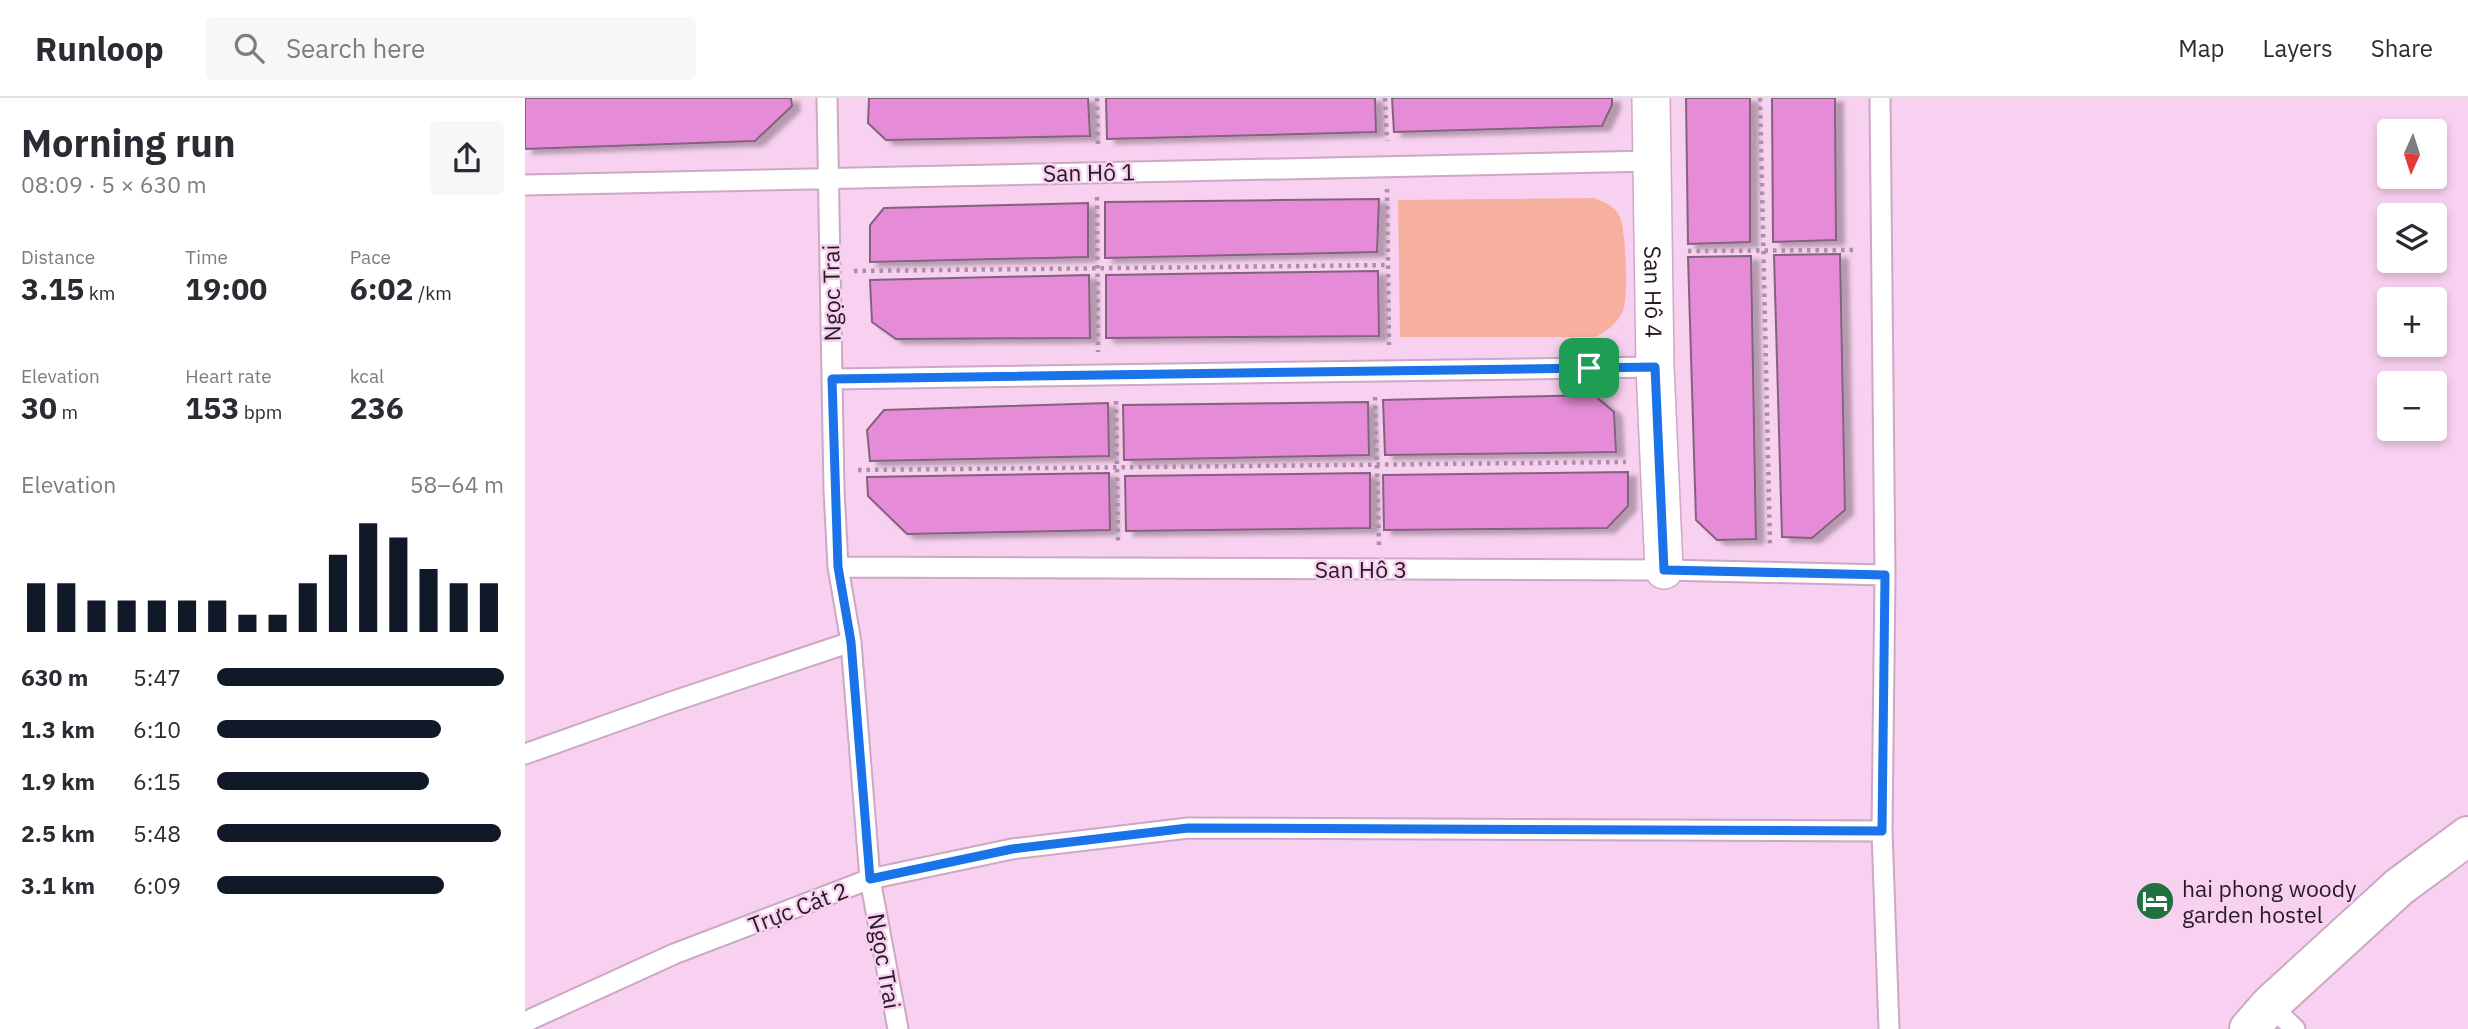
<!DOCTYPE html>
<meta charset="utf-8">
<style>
body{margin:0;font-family:"IBM Plex Sans",sans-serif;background:#f7f7f7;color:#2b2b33;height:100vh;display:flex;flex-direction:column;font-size:26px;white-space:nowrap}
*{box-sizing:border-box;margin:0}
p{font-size:23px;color:#7c7c81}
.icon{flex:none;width:38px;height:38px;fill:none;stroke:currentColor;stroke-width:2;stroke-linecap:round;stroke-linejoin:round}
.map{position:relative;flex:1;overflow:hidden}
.sheet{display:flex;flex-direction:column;background:#fff;width:525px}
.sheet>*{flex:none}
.needle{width:46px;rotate:183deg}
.controls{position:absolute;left:1852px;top:21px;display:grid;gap:14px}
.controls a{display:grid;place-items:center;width:70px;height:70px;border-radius:7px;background:#fff;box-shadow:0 4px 10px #0003;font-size:35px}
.pin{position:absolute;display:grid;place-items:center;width:60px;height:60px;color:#fff;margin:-30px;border-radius:14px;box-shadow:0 4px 10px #0006}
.round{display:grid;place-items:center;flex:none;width:74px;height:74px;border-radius:7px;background:#f7f7f7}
.head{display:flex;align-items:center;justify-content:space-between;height:119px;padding:0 21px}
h1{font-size:38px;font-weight:800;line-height:52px}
.stats{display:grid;grid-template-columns:repeat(3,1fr);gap:10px;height:119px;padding:7px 21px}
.stats div{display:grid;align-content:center}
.stats b{font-size:30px;font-weight:800}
.stats small{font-size:19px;font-weight:400}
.stats p{font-size:19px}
.chart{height:196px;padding:14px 21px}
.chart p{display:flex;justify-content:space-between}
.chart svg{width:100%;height:126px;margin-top:7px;stroke:#111827;stroke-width:6}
ul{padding:0 21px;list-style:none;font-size:23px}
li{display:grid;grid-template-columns:112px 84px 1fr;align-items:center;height:52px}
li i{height:18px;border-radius:9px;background:#111827}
header{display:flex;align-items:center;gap:42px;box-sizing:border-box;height:98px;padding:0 35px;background:#fff;border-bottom:2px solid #e1e1e2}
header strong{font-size:33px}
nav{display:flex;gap:38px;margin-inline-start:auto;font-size:24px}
.search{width:490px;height:63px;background:#f7f7f7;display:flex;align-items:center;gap:18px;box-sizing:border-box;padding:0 24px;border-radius:7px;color:#7c7c81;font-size:26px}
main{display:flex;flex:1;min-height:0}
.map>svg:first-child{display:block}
</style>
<header>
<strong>Runloop</strong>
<div class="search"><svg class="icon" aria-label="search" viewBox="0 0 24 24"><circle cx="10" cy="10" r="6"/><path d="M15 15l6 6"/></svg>Search here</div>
<nav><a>Map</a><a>Layers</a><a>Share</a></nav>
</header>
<main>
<section class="sheet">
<div class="head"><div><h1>Morning run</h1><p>08:09 · 5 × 630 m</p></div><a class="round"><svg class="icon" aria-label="share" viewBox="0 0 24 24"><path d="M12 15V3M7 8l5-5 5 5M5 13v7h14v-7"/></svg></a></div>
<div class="stats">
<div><p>Distance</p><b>3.15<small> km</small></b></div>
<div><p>Time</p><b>19:00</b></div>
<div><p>Pace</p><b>6:02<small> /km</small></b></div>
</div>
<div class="stats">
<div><p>Elevation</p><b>30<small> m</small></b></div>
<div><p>Heart rate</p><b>153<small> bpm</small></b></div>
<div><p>kcal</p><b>236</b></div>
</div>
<div class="chart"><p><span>Elevation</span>58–64 m</p>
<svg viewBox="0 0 160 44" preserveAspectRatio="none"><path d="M5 44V27M15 44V27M25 44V33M35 44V33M45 44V33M55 44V33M65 44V33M75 44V38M85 44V38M95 44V27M105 44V17M115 44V6M125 44V11M135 44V22M145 44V27M155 44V27"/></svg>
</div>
<ul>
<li><b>630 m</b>5:47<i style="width:100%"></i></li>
<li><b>1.3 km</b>6:10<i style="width:78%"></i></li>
<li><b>1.9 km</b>6:15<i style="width:74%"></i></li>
<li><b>2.5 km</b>5:48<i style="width:99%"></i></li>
<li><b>3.1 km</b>6:09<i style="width:79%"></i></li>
</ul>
</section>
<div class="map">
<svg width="1943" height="931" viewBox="0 0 1943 931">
<defs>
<filter id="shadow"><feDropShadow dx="8" dy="4.5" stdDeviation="2" flood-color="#0004"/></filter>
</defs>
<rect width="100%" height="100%" fill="#f7d1ef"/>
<path fill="#f7b0a0" d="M1068 100C1078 103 1089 108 1094 117 1101 129 1103 195 1099 209 1096 222 1082 234 1070 239H875L873 102Z"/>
<path fill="#e58bd7" stroke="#83627d" stroke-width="2" filter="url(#shadow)" d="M0 0H266L267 8 230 43 0 51Z
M344 0H563L565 38 361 42 343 25Z
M581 0H850L851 34 582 41Z
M867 0H1087V7L1077 28 869 34Z
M1161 0H1225V144L1163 146Z
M1247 0H1310L1311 142 1248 144Z
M854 101 852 154 580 160V104Z
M563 105V159L345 164V127L359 110Z
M1315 156 1320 412 1287 440 1257 439 1249 157Z
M1226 158 1231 441 1192 442 1171 422 1163 159Z
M853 173 854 238 581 240V177Z
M564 177 565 240 371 241 347 224 345 182Z
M1069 297 1089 314 1091 354 860 357 858 302Z
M843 304 844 357 599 362 598 307Z
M583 305 584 358 345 363 342 332 359 312Z
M1103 374V408L1082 430 859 432 858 377Z
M584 375 585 432 382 436 343 398 342 379Z
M845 375V430L601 433 600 378Z"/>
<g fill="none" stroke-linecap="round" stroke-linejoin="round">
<g stroke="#cca8c5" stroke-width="23">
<path id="service" d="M302 0 309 392 313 469 326 544 345 781 373 931
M1355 0 1360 477 1357 733 1364 931
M0 87 1127 63
M307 281 1130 269
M313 469 1139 472 1360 477
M0 656 146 604 326 544
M1745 907 1770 931
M0 924 149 856 345 781 487 751 663 730 1357 733"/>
</g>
<g stroke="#cca8c5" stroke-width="40">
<g id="minor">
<path id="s1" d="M1126 0 1130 269 1139 472"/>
</g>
</g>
<g stroke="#cca8c5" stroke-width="42">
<path id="tertiary" d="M1724 931 1745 907 1874 789 1943 738"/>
</g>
<path stroke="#ac8fa6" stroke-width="4.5" stroke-dasharray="3.5 5" stroke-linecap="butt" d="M572 0 573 48
M860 0 862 43
M1235 0 1245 448
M862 91 864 247
M572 99 573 254
M1163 153 1330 152
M329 173 863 167
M850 299 854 447
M591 303 593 445
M333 372 1101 364"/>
<use href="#service" stroke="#fff" stroke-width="19"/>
<use href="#minor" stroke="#fff" stroke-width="37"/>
<use href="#tertiary" stroke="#fff" stroke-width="38"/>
</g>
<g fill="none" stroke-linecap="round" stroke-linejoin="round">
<g stroke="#fff" stroke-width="14">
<path id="route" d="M1130 269 1139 472 1360 477 1357 733 663 730 487 751 345 781 326 544 313 469 307 281Z"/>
</g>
<use href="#route" stroke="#1a73e8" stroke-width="9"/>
</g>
<defs>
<g id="hotel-disc" transform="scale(2.0125)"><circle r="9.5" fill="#207040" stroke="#f7d1ef"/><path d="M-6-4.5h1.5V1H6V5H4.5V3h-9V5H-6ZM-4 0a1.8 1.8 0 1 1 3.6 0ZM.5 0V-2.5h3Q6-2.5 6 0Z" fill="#fff"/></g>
</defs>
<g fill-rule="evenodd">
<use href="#hotel-disc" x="1630" y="803"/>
</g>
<g text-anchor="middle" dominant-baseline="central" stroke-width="5" stroke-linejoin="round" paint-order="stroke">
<g font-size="23" fill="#271925" stroke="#f7d1ef">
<text transform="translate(564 74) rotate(-1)">San Hô 1</text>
<text stroke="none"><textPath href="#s1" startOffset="194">San Hô 4</textPath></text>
<text transform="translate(306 195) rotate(-91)">Ngọc Trai</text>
<text x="836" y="471">San Hô 3</text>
<text transform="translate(273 809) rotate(-21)">Trực Cát 2</text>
<text transform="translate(360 863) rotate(80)">Ngọc Trai</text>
</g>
<g font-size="23" fill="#271925" stroke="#f7d1ef" text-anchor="start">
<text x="1657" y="790">hai phong woody<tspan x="1657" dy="26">garden hostel</tspan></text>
</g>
</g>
</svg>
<div class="controls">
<a><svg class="needle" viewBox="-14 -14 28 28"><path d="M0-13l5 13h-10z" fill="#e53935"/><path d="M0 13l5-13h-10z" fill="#7c7c81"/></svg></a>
<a><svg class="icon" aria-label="layers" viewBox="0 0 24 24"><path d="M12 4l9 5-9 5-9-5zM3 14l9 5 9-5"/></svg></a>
<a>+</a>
<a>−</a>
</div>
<div class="pin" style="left:1064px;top:270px;background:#1e9e55"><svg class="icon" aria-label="arrive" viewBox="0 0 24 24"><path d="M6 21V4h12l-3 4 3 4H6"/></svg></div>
</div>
</main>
